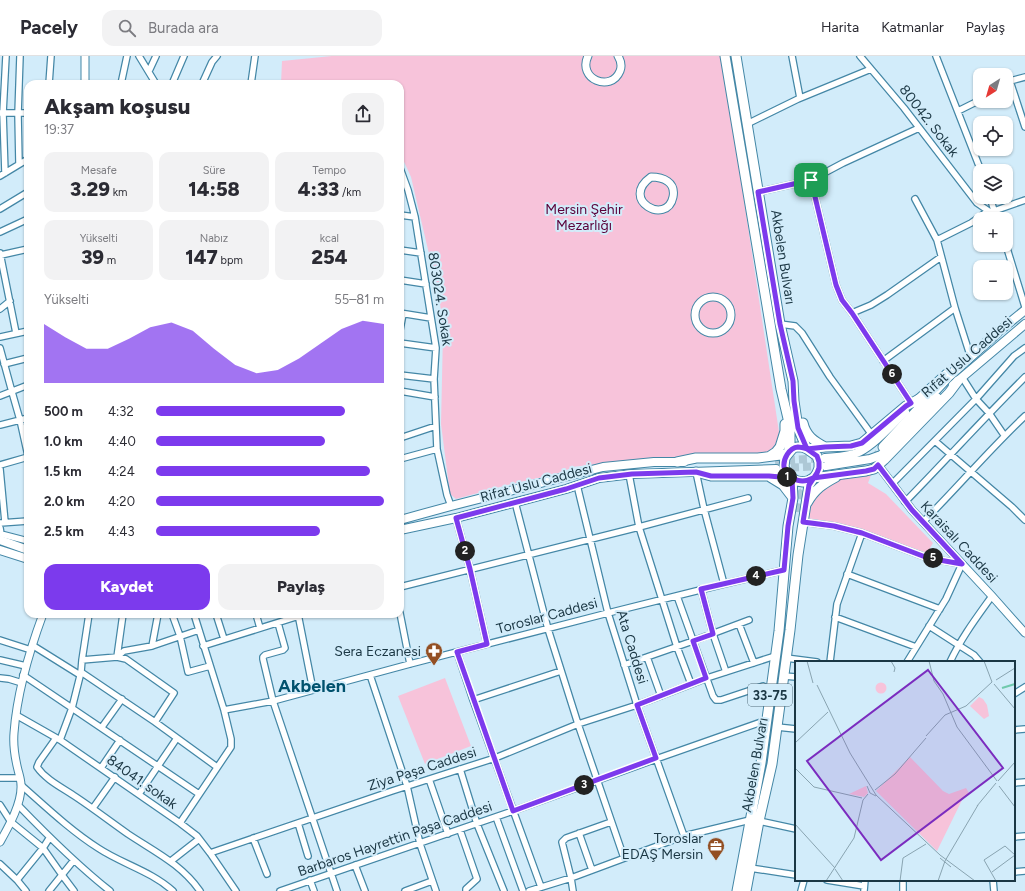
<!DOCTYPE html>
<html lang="tr">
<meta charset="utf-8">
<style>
body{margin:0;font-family:Figtree,sans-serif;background:#f2f2f3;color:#2b2b33;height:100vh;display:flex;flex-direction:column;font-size:15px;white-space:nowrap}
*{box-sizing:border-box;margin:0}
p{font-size:13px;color:#7c7c81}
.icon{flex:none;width:22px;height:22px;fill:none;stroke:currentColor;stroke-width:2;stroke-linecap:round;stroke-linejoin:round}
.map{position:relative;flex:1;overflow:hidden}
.details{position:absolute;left:24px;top:24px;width:380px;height:538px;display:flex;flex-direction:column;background:#fff;border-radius:12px;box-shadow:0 1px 3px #0004}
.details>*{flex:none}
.needle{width:26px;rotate:217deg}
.controls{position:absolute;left:973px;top:12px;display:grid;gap:8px}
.controls a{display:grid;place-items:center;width:40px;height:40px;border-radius:8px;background:#fff;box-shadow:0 1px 3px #0004;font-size:20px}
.pin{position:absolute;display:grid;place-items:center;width:34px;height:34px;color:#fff;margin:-17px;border-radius:8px;box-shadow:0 2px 6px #0006}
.km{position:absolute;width:20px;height:20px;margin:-10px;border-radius:50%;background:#222;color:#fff;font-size:11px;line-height:20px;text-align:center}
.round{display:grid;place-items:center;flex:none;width:42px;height:42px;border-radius:12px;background:#f2f2f3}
.summary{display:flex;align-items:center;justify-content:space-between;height:68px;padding:0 20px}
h1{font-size:22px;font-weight:800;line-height:30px}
.figures{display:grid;grid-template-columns:repeat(3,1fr);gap:6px;height:68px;padding:4px 20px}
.figures div{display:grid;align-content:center;border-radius:10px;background:#f2f2f3;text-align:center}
.figures b{font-size:20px;font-weight:800}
.figures small{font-size:11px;font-weight:400}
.figures p{font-size:11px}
.chart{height:112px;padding:8px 20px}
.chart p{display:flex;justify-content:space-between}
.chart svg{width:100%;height:72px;margin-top:4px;fill:#7c3aed;opacity:.7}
.action{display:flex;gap:8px;margin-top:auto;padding:8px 20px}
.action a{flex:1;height:46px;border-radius:12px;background:#7c3aed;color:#fff;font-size:16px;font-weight:800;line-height:46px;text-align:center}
.action a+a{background:#f2f2f3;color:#2b2b33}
ul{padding:0 20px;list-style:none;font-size:13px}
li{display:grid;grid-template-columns:64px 48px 1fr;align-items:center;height:30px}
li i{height:10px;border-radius:5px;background:#7c3aed}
header{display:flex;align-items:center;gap:24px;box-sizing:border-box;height:56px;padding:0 20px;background:#fff;border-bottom:1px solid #e1e1e2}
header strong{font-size:19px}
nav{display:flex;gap:22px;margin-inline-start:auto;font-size:14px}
.search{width:280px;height:36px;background:#f2f2f3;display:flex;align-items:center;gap:10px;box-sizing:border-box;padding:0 14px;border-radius:12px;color:#7c7c81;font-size:15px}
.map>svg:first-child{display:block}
</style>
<header>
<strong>Pacely</strong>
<div class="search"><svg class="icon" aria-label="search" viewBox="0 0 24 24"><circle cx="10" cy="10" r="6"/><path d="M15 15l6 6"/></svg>Burada ara</div>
<nav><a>Harita</a><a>Katmanlar</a><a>Paylaş</a></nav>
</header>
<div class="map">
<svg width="1025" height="835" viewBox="0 0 1025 835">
<rect width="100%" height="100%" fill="#d2ecfa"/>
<path fill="#f7c3da" d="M332 0H720L740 118 779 376 776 392 770 397 648 402 572 411 562 417 511 428 456 443 450 438 441 368 443 277 439 237 429 198 411 121 400 97V28H281L282 5Z
M873 414 868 427 886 438 933 487 927 497 854 471 838 467 807 462 809 433 816 424Z
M445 622 471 690 425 708 398 640Z"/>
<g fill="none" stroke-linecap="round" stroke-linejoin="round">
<path stroke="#adc8d6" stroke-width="8" stroke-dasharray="8 4" stroke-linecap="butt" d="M775 405 822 402
M779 412 825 410"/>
<path stroke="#adc8d6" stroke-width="9" stroke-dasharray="9 4.5" stroke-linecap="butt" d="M857 415 870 408 879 397
M796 456C797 440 800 438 812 428"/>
<g stroke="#4487a6" stroke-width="8">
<path id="minor" d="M139 0 156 28
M792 0 800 42
M860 0 904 52 977 147 996 160
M936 0 981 115
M149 15 156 0
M1025 21 1010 25 1025 71
M49 28 51 0
M121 28 127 0
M172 28 184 0
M202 28 212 6 217 0
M251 28 255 0
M958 55 980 44
M0 57H28
M747 68 798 43 871 13
M19 108 18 58 20 0
M400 112 408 134 415 161 436 292 434 323 437 393 447 439 451 450
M5 117 3 57 6 0
M0 120 28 103
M811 124 836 229 842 244 852 257 911 347
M758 136 811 124 843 107 919 72
M990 141 995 158
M915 143 937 184 955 252 970 299
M0 153 28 136
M994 155 1025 144
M400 159 415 161
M0 176 28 163
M937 184 971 167 988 155
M1006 189 1025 251
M400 194 421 197
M0 197 16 277
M1 199 28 193
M400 224 426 228
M0 253 10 245
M400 257 431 262
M852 257 871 249 887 239 941 201
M780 268 795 270 802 277 830 321 872 379
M400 274 403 258
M0 281 28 275
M400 287 436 292
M0 292 12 336 20 364 28 400
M883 305 955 252
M4 308 28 302
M400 319 434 323
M962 321 976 343 989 357 1004 379
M400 335 435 341
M0 340 28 329
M0 369 28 362
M400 382 436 370
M935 385 1012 451 1025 464
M400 403 437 393
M0 409 28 401
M0 413 5 466
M696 416 704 453 724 528
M629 418 639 471 677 591 691 628
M892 428 976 343 1014 300 1025 292
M577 429 608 557 637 649 684 780
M515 446 548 573 578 668 624 802
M905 446C946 404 984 362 1025 321
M456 462 470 513 487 588
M803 466 834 470 862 477
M923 466C958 431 989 394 1025 360
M0 467 28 465
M0 472 1 478 28 485
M847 518 940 553
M400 531 639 471 748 442
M701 533 713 578 726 616
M677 540 713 640 716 644H721L763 630
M28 542V543
M400 557 410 608
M172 558 180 580 188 616 210 610
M216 558 224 583
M256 558 260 572
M298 558 313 634
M835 561 916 591
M278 567 285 592 283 594 265 599 263 601V603L273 645 337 835
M739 568 754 607
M929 570 974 599 980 606
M0 584 31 594
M32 589 80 619
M152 590 158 558
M203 590 299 560
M457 596 473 644 541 831
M117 601 124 595 152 590 199 574
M117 601 123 558
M647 601 661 640
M786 602 817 606
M0 604 26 610
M82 604 117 601 126 603 174 637 155 666
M830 606 837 548 862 477 928 502 962 508 946 543 907 606
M950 606C961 582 977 561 992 540
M624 609 693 585 749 564
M81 616 155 666 217 711
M23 619 199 738
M370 619 407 730 420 788 436 835
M784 620 796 621
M0 622 9 623 22 627
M1014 638 1025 631
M473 644 561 615
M224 654 273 645 410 608 608 557 724 528 784 514
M16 659 60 684 180 767 197 780 210 797 236 835
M102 671 122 643
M777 671 796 673
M1014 674 1025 673
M56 682 39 706 37 711C46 724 63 732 76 741 94 753 111 766 128 778 155 796 181 808 200 835
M60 684 72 652 81 616 82 604 89 558
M101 712 120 684
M460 713 477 768 504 835
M0 722H20
M429 723 448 778
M1014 727 1025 726
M21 729C46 751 70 774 98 792 122 808 151 815 173 835
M139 738 177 682
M0 749 11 766 43 792 62 819 74 835
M18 749C47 779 77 809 110 835
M93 752 115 721
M496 761 523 835
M759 765 796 773
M180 767 231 691V683L224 654 194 558
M298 767 308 800
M460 774 477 823 466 833V835
M579 777 592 814
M1014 781 1025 780
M253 782 267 818
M210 797 392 735 495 702 578 668 637 649 707 622 775 600
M171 805 199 783
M0 808 17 824 26 835
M355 809 365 835
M750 812 796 819
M1014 816 1025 815
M17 824 43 792 50 781
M310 824 314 835
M827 824 864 830
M903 824V835
M993 824 994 835
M49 835 74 804
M280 835 513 755 656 703 767 664
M405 835 432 825
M529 835 571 822 684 780 750 764
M573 835 571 822 562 786 566 782 611 766
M801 835 804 824
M864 835 865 824"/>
</g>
<g stroke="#4487a6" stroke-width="9">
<path id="tertiary" d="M588 0C577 23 611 37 620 15 622 10 621 5 618 0
M85 28V0
M651 121C663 121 676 126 673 141 667 170 619 144 651 121Z
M695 259a18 18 0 1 1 36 0a18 18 0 1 1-36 0Z
M878 409 912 454 992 540 1025 577
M0 786C9 770 22 747 21 729 21 724 19 718 18 714 15 702 13 689 14 677 17 636 29 596 43 558"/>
</g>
<g stroke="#4487a6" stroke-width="10">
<path id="secondary" d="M993 280 1025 254
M953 329 1025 268
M915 346 946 318
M825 402C835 401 849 401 859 396 876 387 891 369 905 356
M826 410 870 403 881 399 938 342
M400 464 451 450 603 411 654 406H684
M400 474 456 462 566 433 599 422 633 418 776 413
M0 484 28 494
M0 494 28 503"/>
</g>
<g stroke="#4487a6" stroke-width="11">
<path id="primary" d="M725 0 781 333 790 371V387L788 398 785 402 784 411 787 417 792 422 793 442 788 470 779 575 761 707 737 835
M736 0 780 268 793 325 794 345 798 372 807 393 817 400 819 406V412L817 417 809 429 798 499 790 574 772 708 759 765 746 835
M803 367C806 380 814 385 825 391
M883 391 948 321 997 277
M770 400 776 396 780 391 785 375V368
M677 406 696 402H758L788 398 793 392 797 391H802L807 393 825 391 851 390 862 387 906 350 919 343
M696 416 711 420H769L792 422 797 425 803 426 808 425 813 422 866 415 874 413 884 404 949 337 958 325
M770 421 783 429 793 442
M807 447C815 433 823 428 836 421"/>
</g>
<use href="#minor" stroke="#fff" stroke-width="5.5"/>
<use href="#tertiary" stroke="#fff" stroke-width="7"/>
<use href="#secondary" stroke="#fff" stroke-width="8"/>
<use href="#primary" stroke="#fff" stroke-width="9"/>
</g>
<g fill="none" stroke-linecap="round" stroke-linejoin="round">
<g stroke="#fff" stroke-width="8">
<path id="route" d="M811 124 758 136 780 268 793 325 794 345 798 372 807 393C804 392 801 391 798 391 789 392 783 403 784 411 785 416 789 419 792 422L769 420H711L696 416 632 418 599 422 566 433 456 462 470 513 487 588 457 596 513 755 656 702 637 649 706 622 693 585 713 578 701 533 784 514 788 470 793 442 792 422C800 426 805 426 813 422L866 415 874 413 878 409 912 454 962 508 928 502 862 477 834 470 803 466 809 429 817 417 819 412V406L817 400 807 393 825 391 851 390 862 387 906 350 911 347 852 257 842 244 836 229 811 124"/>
</g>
<use href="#route" stroke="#7c3aed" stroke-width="5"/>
</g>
<defs>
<g id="pharmacy-pin" transform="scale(0.9)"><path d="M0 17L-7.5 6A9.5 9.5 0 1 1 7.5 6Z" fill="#934f23" stroke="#d2ecfa"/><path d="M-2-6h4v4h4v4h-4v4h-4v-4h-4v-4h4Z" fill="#fff"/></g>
<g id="office-pin" transform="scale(0.9)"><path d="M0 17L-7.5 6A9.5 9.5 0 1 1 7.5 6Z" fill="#934f23" stroke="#d2ecfa"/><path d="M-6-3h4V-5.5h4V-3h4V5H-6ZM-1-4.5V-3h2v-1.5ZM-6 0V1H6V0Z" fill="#fff"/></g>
</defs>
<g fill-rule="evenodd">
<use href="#pharmacy-pin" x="434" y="595"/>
<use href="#office-pin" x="716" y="790"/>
</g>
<g text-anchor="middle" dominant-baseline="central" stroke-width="4" stroke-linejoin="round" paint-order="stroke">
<rect fill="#d2ecfa" stroke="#526d7b" stroke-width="1" x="748" y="628" width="44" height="22" rx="3"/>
<g font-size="13" font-weight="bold" fill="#1b3744">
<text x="770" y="639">33-75</text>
</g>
<g font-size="14" fill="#1b3744" stroke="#d2ecfa">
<text transform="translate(929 65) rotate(52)">80042. Sokak</text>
<text transform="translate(783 201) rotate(81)">Akbelen Bulvarı</text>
<text transform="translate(440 243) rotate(81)">803024. Sokak</text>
<text transform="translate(967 301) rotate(-41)">Rıfat Uslu Caddesi</text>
<text transform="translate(536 427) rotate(-15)">Rifat Uslu Caddesi</text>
<text transform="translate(959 486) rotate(47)">Karaisalı Caddesi</text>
<text transform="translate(547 560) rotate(-15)">Toroslar Caddesi</text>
<text transform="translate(632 591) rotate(73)">Ata Caddesi</text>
<text transform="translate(755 709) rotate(-80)">Akbelen Bulvarı</text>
<text transform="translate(422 713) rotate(-18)">Ziya Paşa Caddesi</text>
<text transform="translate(142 726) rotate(35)">84041. sokak</text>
<text transform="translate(395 783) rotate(-19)">Barbaros Hayrettin Paşa Caddesi</text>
</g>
<g font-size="14" fill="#5a0139" stroke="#d2ecfa">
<text x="584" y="153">Mersin Şehir<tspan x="584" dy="16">Mezarlığı</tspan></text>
</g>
<g font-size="14" fill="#1b3744" stroke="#d2ecfa" text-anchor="end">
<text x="421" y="595">Sera Eczanesi</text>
<text x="703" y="782">Toroslar<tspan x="703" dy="16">EDAŞ Mersin</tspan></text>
</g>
<g font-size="18" font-weight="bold" fill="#00516d" stroke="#d2ecfa">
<text x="312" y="630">Akbelen</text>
</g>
</g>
<g transform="translate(795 605)">
<rect width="220" height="220" fill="#d2ecfa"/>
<path d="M80.5 27a5.5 5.5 0 1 1 11 0a5.5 5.5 0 1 1-11 0ZM184 36 188 38 192 44 194 55 189 58 175 45ZM115 96 148 130 154 133 171 127 174 132 168 137 142 190 81 130ZM71 125 73 132 69 136 54 133Z" fill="#f7c3da"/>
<path fill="none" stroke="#70c9ac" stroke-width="2" d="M207 27 220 23"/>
<path fill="none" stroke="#89a4b1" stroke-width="1" d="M12 0 18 22M96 0 100 7 99 11M134 0 139 20 148 33 162 66 202 120M189 0 197 21M201 19 220 7M199 23 220 48M22 24 55 92 81 134 145 194 180 220M131 75 150 54 171 45 197 21M0 82 33 51M0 107 19 126 67 137M203 120 220 101M72 125 75 132 81 135M204 125 220 146M80 129 100 113 131 77M182 145 201 122M0 163 40 207M145 197 156 206M40 208 48 220M197 211 220 194M31 220 59 177 68 139 73 133M105 220 108 197 131 183M143 220 150 200 183 144M201 220 189 199 210 185 220 194"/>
<path fill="#7b2cbf" fill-opacity="0.15" stroke="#7b2cbf" stroke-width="2" d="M133 9 208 107 86 199 12 100Z"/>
<rect width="220" height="220" fill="none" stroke="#1b3744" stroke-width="2"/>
</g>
</svg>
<div class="controls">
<a><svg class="needle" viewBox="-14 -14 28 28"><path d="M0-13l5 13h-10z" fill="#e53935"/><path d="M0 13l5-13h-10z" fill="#7c7c81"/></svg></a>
<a><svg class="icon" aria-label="locate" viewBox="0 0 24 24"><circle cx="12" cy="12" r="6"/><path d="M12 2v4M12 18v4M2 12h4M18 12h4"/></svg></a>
<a><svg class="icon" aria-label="layers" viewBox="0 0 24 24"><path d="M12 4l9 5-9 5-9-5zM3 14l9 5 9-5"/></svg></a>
<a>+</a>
<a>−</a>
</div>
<div class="pin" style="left:811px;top:124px;background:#1e9e55"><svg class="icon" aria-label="arrive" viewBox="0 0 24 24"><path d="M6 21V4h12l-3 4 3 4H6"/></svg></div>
<b class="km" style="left:787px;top:421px">1</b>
<b class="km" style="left:465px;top:495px">2</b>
<b class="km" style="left:584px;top:729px">3</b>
<b class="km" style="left:756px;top:520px">4</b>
<b class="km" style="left:933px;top:502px">5</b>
<b class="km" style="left:892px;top:318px">6</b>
<section class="details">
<div class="summary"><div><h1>Akşam koşusu</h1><p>19:37</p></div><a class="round"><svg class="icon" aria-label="share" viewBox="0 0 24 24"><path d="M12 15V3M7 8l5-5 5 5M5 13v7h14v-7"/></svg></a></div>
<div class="figures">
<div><p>Mesafe</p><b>3.29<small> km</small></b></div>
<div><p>Süre</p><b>14:58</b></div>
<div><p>Tempo</p><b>4:33<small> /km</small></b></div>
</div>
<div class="figures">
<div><p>Yükselti</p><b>39<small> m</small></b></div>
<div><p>Nabız</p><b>147<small> bpm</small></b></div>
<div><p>kcal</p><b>254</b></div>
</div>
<div class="chart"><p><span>Yükselti</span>55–81 m</p>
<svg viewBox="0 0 160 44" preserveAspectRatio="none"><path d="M0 44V8L10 16L20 23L30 23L40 17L50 10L60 7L70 12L80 23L90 33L100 38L110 36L120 29L130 20L140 11L150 6L160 8V44z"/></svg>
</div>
<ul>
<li><b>500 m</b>4:32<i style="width:83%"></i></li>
<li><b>1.0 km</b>4:40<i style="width:74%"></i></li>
<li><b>1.5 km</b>4:24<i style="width:94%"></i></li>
<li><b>2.0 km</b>4:20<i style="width:100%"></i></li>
<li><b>2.5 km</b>4:43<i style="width:72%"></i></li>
</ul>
<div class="action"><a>Kaydet</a><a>Paylaş</a></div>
</section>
</div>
